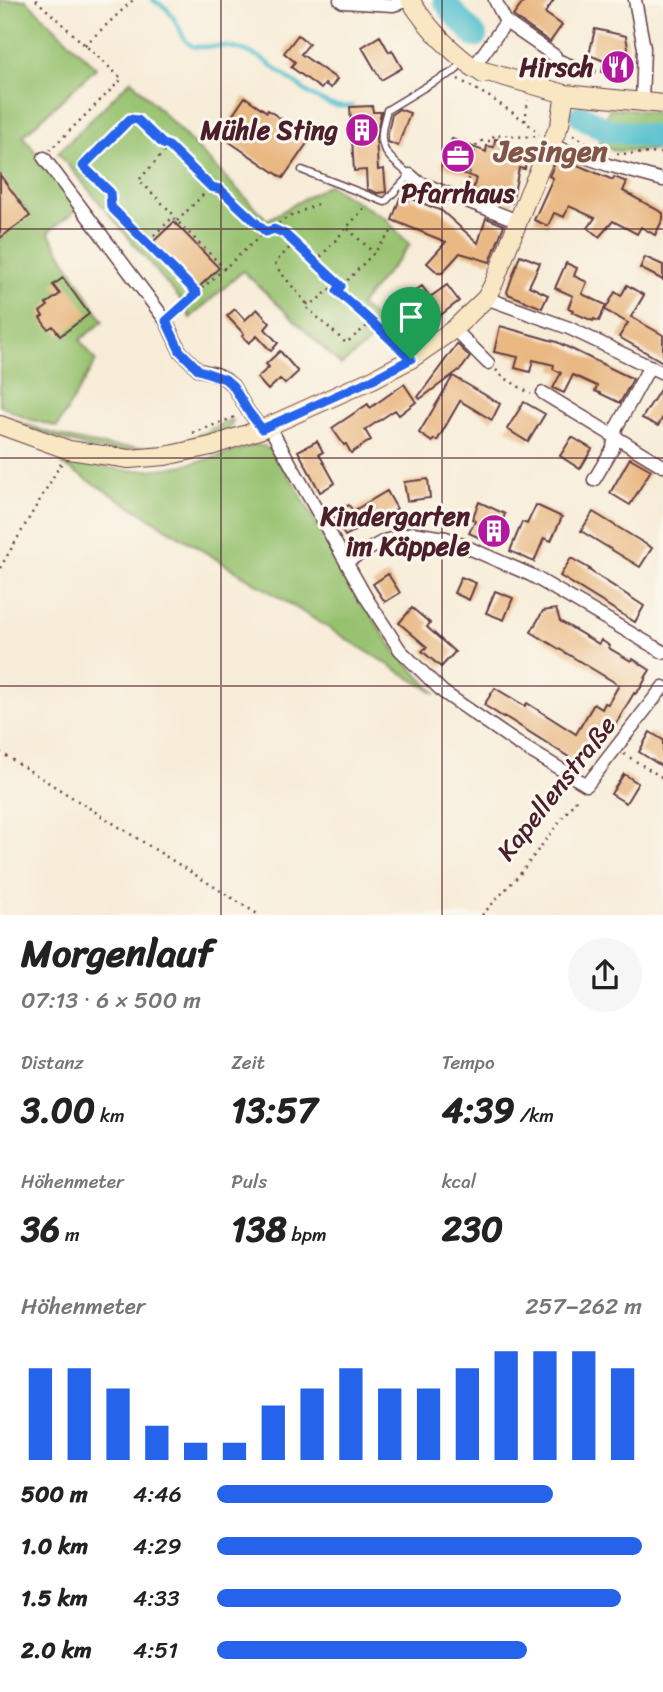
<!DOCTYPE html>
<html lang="de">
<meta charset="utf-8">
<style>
body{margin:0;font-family:Sriracha,sans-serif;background:#f6f6f6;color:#222;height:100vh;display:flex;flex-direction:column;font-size:26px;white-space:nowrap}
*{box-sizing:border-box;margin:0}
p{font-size:23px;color:#767676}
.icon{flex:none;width:38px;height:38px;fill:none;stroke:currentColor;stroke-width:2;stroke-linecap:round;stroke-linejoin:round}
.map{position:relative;height:915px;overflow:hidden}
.sheet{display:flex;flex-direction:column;background:#fff;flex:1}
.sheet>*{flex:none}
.pin{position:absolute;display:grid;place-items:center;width:60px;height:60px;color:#fff;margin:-72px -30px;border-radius:50% 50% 50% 0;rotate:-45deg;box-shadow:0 0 7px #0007}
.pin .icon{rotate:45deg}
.round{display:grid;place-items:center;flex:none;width:74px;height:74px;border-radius:37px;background:#f6f6f6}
.summary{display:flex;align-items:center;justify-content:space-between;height:119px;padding:0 21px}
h1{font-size:38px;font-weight:700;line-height:52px}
.stats{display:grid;grid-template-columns:repeat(3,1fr);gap:10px;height:119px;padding:7px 21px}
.stats div{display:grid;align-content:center}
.stats b{font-size:35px;font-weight:700}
.stats small{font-size:19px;font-weight:400}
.stats p{font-size:19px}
.chart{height:196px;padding:14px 21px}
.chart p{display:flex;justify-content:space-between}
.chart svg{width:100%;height:126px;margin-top:7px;stroke:#2563eb;stroke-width:6}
ul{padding:0 21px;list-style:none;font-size:23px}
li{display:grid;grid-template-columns:112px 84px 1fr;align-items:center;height:52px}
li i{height:18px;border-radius:9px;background:#2563eb}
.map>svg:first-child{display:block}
</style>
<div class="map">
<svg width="663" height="915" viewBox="0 0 663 915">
<rect width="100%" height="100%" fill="#fbf7ec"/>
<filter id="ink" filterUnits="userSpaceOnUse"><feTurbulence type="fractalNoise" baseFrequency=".0143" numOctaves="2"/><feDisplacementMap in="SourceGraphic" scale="14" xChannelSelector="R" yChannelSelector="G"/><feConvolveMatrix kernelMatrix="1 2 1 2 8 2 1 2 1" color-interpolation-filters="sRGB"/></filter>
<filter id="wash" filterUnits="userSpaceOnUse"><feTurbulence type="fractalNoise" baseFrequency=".00686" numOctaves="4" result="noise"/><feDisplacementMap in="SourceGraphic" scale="28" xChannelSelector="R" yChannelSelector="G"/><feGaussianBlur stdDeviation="1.57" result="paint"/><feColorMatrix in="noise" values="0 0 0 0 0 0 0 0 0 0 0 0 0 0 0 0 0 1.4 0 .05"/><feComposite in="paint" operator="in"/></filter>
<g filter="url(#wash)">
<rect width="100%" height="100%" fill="#f7ecd8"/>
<path fill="#96c16e" stroke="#70704c" stroke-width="2" d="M0 0H26L96 68 23 136 79 208 48 232 103 321 80 340 96 361 57 427 26 418 0 405Z
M131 80 267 220 328 185 388 220 390 224 410 245 360 305 387 328 341 365 243 271 190 318 184 304 58 153Z
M609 109H631L663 114V150L617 151 598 145Z
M0 415C59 437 120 459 183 441 199 436 213 428 228 421L233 420 229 429 219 434 185 446 140 453 92 449 0 420Z
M255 445 264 446 271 451 295 485 336 558 379 627 397 653 436 694 62 464 69 457C84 461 101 467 116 469 164 475 210 459 255 445Z"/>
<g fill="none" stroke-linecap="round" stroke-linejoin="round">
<path stroke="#53bfce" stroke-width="4.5" d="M153 0 166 8 173 17 186 41 192 46 198 47 225 46 246 51 261 58 311 95C327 104 334 108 352 106"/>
<path stroke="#53bfce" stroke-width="24" d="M445 0 451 10 475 36
M581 116 606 130 663 138"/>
</g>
<g id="blocks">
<path fill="#e9b883" d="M525 0H554L545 13 562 25 550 42 513 16Z
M595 29 626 36 628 48 627 53 621 56 624 63 620 79 602 72 604 61 589 55Z
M298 35 309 44 301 54 337 79 331 88 325 84 321 89 291 67 295 62 284 53Z
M380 36 389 52 392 50 402 68 381 80 362 47Z
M245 97 267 112 268 110 310 139 283 178 219 135Z
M372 106 373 112H381L376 137 378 170 384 169 386 192 377 193 367 189 366 170 354 171 350 107Z
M399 109 410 113 398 146 388 142V133L392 114Z
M452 139 486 152 487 146 494 147 495 139 506 140 505 147 527 150 525 169 519 168 512 203 472 194 476 178 442 166Z
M558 157 613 180 614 177 627 182 623 191 663 213V219L655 235 641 227 637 234 613 221 599 237 588 228 595 218 569 206 564 217 554 213 548 226 534 220 553 178 549 176Z
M0 175 30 216 0 238Z
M400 198 409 201 410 198 442 211 478 243 486 218 504 225 490 262 460 253 442 273H438L427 263 446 242 392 220Z
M174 222 219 268 198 288 153 242Z
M520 255 540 263 529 286 548 295 542 308 508 294 507 292Z
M645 257 663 265V280L640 268Z
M566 263 577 268 574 276 587 282 582 294 606 305 599 321 594 319 593 321 572 312 573 310 568 308 573 296 555 288Z
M63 278 89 314 60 336 53 326 48 329 40 318 43 316 40 312 48 306 46 304 60 294 53 285Z
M447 285 459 301 438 317 432 309 404 327 391 309 422 286 430 297Z
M627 285 644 295 631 317 663 335V362L619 337 628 323 605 310 615 292 621 296Z
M235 309 245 320 257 309 270 323 265 329 278 343 271 351 257 336 249 343 242 336 244 334 227 316Z
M500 326 557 342 633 379 620 403 595 391 597 386 573 375 564 393 553 388 561 373 553 369 554 365 533 360 530 372 515 368 518 357 494 352Z
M457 344 470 357 462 368 420 399 418 397Z
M280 351 298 372 285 384 280 379 268 390 257 378 269 367 266 364Z
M453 376 500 404 492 420 460 401 437 441 434 439 432 442 419 433Z
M404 384 416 402 399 415 395 410 365 430 371 440 351 453 346 444 344 445 332 428 368 404 370 408Z
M663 385V417L658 426 642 418Z
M524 402 545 414 528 442 507 429Z
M572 437 592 449 580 469 560 456Z
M317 441 323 452 319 454 335 483 320 492 298 451Z
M630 458 651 470 630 505 610 493Z
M428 479 430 498 407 501 404 482Z
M387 491 397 509 345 536 332 514 349 505 353 511Z
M479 502 505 514 493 544 469 533 475 521 472 519Z
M536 505 562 517 551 541 544 538 534 562 510 551 522 522 527 524Z
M593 512 652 548 640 567 581 531Z
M571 558 590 569 589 570 644 606 635 622 560 576Z
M388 574 400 593 385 602 373 584Z
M461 577 476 583 469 600 454 593Z
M495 591 513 598 504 620 486 613Z
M412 608 430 623 427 627 455 652 441 667 422 651 427 647 399 623Z
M556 609 560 621 599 644 601 640 610 646 609 648 631 661 633 659 650 670 645 678H646L640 689 635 694 634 693 611 732 602 727 580 764 504 716 503 717 484 705 495 688 525 706 527 703 576 734 594 704 602 709 605 703 608 704 619 685 531 632 543 611Z
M650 732 663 740V767L639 752Z
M624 774 638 783 626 803 611 794Z"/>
</g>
</g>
<g filter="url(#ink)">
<use href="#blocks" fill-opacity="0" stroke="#643e45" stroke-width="2"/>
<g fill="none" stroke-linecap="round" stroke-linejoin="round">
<g stroke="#643e45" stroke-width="9">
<path id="lane" d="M555 56 592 71
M302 170 385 202 410 175C382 152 376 147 387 110L430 84 455 71 461 62"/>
</g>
<g stroke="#643e45" stroke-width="15">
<path id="street" d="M340 0 343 2 393 5 409 0
M495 0 506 22 555 56
M635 0 644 48 642 101
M473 68 506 22
M550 145 608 165 663 180
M44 158 166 321 180 351 199 370 216 374 225 379 233 386 248 411 262 429
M410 175 418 182 518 221
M486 298 569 328 663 373
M454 329 488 363
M543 393 663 466
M269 426 367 599 400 650 443 692 517 743 587 785 663 687
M594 480 613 448 616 428 650 366
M347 561 384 541 412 533 446 538 531 575 663 652"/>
</g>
<g stroke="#643e45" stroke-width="20">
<path id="secondary" d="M410 0C429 30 453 54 483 74
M473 68 565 94 663 104
M0 425 69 450 129 459 165 456 211 446 262 429 373 379 411 359 454 329 486 298 494 283 529 193 560 124 565 94"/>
</g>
<path stroke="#643e45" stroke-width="2.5" stroke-dasharray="2 5" stroke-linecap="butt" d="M36 0 122 79 50 150
M85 45 133 0
M458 79 488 96 525 121 539 134
M621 83 630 69
M525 121 528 100
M573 135 591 145
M169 146 139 180 174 215 173 217
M617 154 663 153
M466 187 476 146 482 141H491L494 135 526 137 537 136
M177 221 211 187
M274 229 281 221 317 204
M348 229 374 253
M391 232 374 253 337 291 399 347
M146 243 196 293
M294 243 275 263 277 268 307 304
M316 262 367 205
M225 269 173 217 146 243 111 207 110 192 83 166 130 119H138L163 144 169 146 211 187 220 189 266 231
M337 291 332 288 312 304H307L305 306 346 343 372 322
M176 312 266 231 274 229 285 234 341 286
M496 370 503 377 531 394
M193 433 235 417
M0 568 62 462
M0 752 259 915
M624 754 663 778
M482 915 520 874 579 796"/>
<use href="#lane" stroke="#fff" stroke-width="6"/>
<use href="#street" stroke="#fff" stroke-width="12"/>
<use href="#secondary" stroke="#f9e7c3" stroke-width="18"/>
</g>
</g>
<g fill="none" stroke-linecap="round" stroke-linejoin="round" filter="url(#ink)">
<g stroke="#fff" stroke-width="14">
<path id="route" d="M130 119 138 120 163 144 169 146 211 187 220 189 266 232 274 229 285 234 341 286 337 291 372 322 411 359 373 379 262 429 248 411 233 386 225 379 199 370 180 351 166 321 197 293 111 207 110 192 83 166Z"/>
</g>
<use href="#route" stroke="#2563eb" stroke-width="9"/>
</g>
<path fill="none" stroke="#4a1f2b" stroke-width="2" stroke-opacity="0.55" d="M221 0V915M442 0V915M0 229H663M0 458H663M0 686H663"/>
<defs>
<g id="restaurant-disc" transform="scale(1.75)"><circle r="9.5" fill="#b5179e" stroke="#fbf7ec"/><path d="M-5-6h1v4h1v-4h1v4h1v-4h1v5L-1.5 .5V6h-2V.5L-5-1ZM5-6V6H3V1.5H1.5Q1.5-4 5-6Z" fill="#fff"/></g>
<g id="building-disc" transform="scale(1.75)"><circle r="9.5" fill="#b5179e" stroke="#fbf7ec"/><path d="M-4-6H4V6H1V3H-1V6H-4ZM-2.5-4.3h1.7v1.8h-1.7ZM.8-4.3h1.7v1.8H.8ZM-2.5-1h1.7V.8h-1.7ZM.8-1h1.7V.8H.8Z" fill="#fff"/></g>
<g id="office-disc" transform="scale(1.75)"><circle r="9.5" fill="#b5179e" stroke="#fbf7ec"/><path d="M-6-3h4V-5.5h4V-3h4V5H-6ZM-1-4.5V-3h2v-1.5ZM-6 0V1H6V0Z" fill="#fff"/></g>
</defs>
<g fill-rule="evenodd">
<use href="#restaurant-disc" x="618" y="67"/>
<use href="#building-disc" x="362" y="130"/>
<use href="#office-disc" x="458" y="156"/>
<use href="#building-disc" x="494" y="531"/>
</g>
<g text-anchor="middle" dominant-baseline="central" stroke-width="6" stroke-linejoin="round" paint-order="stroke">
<g font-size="26" font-weight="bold" fill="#4a1f2b" stroke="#fbf7ec" text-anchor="end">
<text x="594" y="67">Hirsch</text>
<text x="338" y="130">Mühle Sting</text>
<text x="458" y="193" text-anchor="middle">Pfarrhaus</text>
<text x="470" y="516">Kindergarten<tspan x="470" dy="30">im Käppele</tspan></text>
</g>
<g font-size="26" fill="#4a1f2b" stroke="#fbf7ec">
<text transform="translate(556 788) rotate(-52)">Kapellenstraße</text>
</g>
<g font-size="30" font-weight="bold" fill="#82554a" stroke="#fbf7ec">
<text x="551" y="151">Jesingen</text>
</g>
</g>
</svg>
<div class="pin" style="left:411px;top:359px;background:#1e9e55"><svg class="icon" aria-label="arrive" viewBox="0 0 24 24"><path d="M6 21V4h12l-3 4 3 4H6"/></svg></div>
</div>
<section class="sheet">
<div class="summary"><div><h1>Morgenlauf</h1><p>07:13 · 6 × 500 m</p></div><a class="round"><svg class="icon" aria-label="share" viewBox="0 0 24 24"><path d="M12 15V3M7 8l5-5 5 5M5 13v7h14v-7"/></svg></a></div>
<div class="stats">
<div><p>Distanz</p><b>3.00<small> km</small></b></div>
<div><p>Zeit</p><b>13:57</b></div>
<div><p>Tempo</p><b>4:39<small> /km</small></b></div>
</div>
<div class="stats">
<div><p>Höhenmeter</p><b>36<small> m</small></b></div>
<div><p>Puls</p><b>138<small> bpm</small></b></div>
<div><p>kcal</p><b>230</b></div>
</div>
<div class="chart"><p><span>Höhenmeter</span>257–262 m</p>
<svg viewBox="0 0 160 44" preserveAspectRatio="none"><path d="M5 44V12M15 44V12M25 44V19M35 44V32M45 44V38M55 44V38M65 44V25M75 44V19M85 44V12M95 44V19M105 44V19M115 44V12M125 44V6M135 44V6M145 44V6M155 44V12"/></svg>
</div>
<ul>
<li><b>500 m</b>4:46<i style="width:79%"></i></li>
<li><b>1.0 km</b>4:29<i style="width:100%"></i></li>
<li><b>1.5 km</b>4:33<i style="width:95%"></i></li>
<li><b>2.0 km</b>4:51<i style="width:73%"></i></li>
</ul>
</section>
